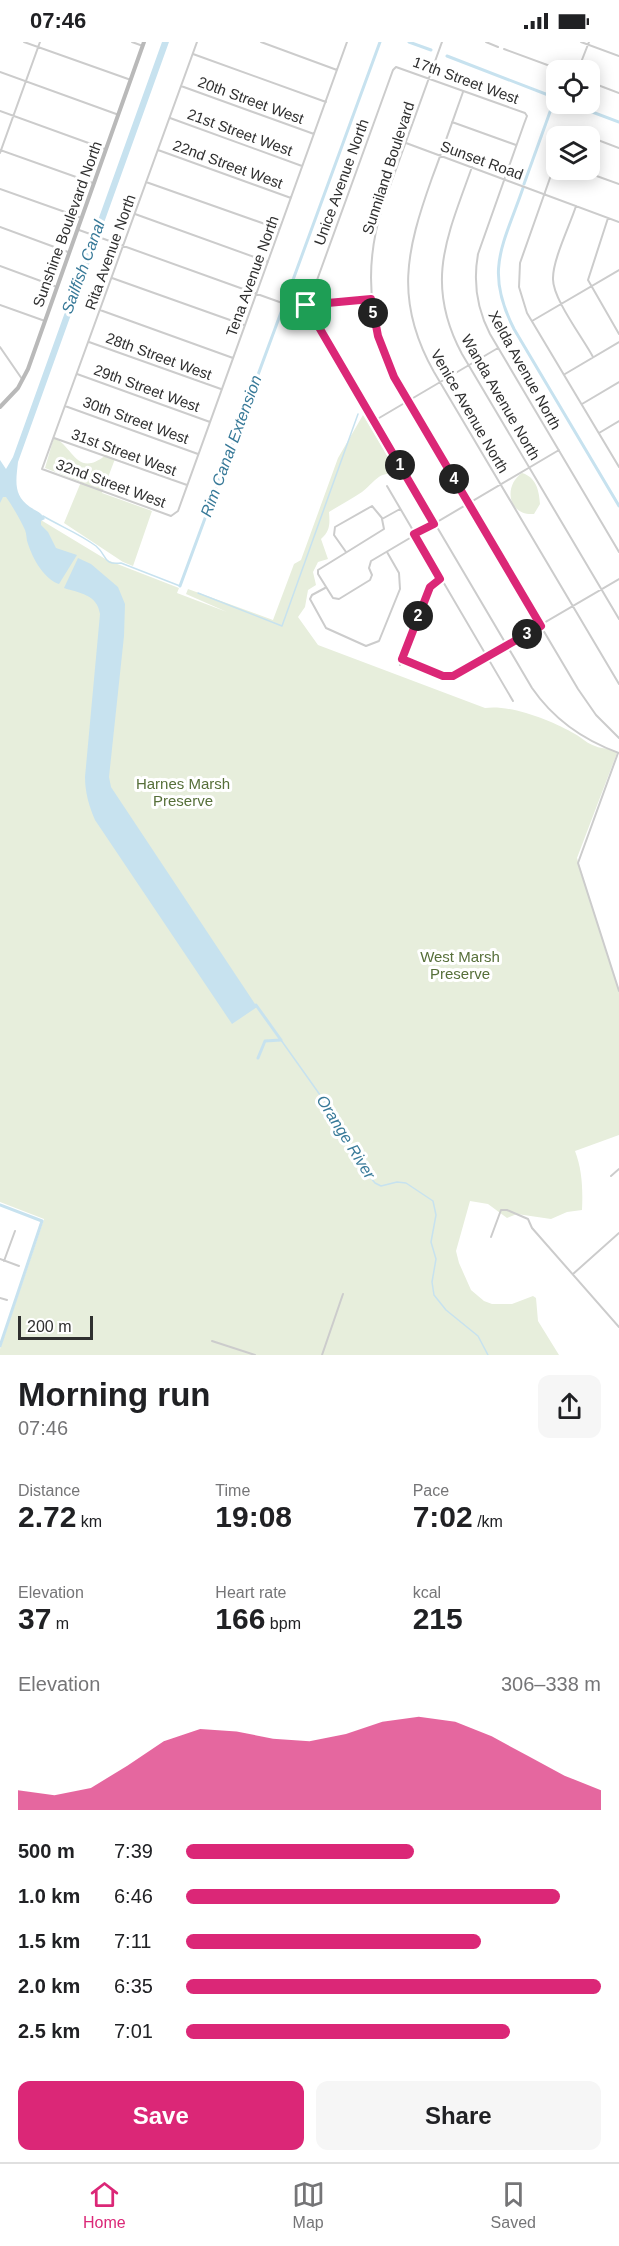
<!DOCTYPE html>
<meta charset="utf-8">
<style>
body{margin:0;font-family:Arial,sans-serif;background:#f6f6f6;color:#202124;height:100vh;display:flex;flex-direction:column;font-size:22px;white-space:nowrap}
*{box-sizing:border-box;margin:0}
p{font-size:20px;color:#757577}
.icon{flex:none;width:33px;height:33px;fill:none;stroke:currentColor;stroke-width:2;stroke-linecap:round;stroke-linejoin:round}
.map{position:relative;height:1313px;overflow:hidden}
.panel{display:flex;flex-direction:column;background:#fff;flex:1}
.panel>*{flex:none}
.fabs{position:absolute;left:546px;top:18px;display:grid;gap:12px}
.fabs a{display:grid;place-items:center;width:54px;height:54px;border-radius:12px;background:#fff;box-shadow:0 3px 15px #0003;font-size:30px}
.scale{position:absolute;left:18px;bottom:15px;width:75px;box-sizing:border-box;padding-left:6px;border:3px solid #2f2f2f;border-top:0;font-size:16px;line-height:21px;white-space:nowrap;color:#2f2f2f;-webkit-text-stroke:4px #fff;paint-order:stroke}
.pin{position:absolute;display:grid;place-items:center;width:51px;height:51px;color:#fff;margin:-26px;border-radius:12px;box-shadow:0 3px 9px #0006}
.km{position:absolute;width:30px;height:30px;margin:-15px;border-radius:50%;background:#222;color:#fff;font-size:16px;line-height:30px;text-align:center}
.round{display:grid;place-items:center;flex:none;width:63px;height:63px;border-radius:12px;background:#f6f6f6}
.headline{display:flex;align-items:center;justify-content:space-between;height:102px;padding:0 18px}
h1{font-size:33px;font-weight:600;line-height:45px}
.stats{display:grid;grid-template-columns:repeat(3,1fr);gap:9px;height:102px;padding:6px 18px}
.stats div{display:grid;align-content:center}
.stats b{font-size:30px;font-weight:600}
.stats small{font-size:16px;font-weight:400}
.stats p{font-size:16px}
.chart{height:168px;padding:12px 18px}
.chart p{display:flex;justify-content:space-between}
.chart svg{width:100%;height:108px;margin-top:6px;fill:#db2777;opacity:.7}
.cta{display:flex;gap:12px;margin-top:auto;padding:12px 18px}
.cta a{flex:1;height:69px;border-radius:12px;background:#db2777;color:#fff;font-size:24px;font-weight:600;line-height:69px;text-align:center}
.cta a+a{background:#f6f6f6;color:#202124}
ul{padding:0 18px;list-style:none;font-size:20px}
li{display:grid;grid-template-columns:96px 72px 1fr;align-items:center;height:45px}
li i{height:15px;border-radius:8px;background:#db2777}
.status{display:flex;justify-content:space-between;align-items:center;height:42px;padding:0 30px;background:#fff;direction:ltr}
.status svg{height:16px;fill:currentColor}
.tab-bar{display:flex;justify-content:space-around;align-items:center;height:84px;border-top:2px solid #e0e0e0;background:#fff;font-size:16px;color:#757577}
.tab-bar a{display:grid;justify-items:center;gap:3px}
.tab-bar .selected{color:#db2777}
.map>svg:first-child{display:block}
</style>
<div class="status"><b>07:46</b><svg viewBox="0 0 49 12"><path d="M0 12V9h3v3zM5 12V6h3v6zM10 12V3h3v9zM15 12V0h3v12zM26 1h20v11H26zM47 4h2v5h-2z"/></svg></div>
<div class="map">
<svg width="619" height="1313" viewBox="0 0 619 1313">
<rect width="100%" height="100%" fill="#fff"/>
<path fill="#e7eedc" d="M363 373 398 432C378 429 376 439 362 450 352 457 340 463 329 470 330 482 330 489 321 497L328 517 318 520 313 530 316 543 308 548 305 565 298 575 318 603 485 666C510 662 553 679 575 692 582 696 588 702 595 704 604 708 607 704 617 711L577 816 619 949V1093L575 1109C582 1127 583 1147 582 1168L567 1170 551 1177 517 1172 507 1176 488 1162 470 1159 456 1209 459 1221 471 1248 484 1259 492 1262H512L533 1254 536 1256 538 1279 559 1313H0V1307L44 1177 0 1160V457L7 443 21 466 107 518 179 546 177 551 227 570 186 552 188 547 273 578 294 522 301 518 338 416Z
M54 395C74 406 77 436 106 413L115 417 102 451 152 469 133 524 123 520 64 481 81 440 45 426Z
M522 431C536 435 539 448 540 462L534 472C508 474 503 444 522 431Z"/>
<path fill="#c7e2ef" d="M162 0H169L18 420C16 439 13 453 30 465 36 469 41 470 45 477L41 479V483L48 490 56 506 77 513 59 542C44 537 33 517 28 502 26 497 27 493 25 488 20 477 13 465 6 455H3L0 461V418L6 427 13 415Z
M78 516 91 522 118 545 125 562 124 594 109 735 111 745 257 965 232 982 95 778C89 764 85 750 85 735L100 572C97 552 79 551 64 546Z"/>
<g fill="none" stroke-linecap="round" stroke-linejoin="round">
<path stroke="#c7e2ef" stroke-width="1.5" d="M43 474C60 484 80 492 96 504 108 514 102 523 121 521L180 544
M198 551 282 584 358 372
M281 998 335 1074 364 1128 375 1141 381 1144 397 1140 406 1141 433 1159 436 1173 431 1200 436 1217 432 1240 434 1253 446 1268 478 1294 488 1313"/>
<path stroke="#c7e2ef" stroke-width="3" d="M409 0 431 8
M447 14 556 56
M571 62 619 80
M524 142 555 56
M523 146C503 204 484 228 514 287L619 464
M286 257 380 0
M180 544 283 265
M256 963 281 998
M258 1016 265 999 281 998
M0 1163 42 1179 0 1304"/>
<path stroke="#ccc" stroke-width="2" d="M24 0 131 38
M132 0 143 4
M197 0 42 427 171 474 178 469 347 0
M261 0 337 28
M442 0 382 166C360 238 372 295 408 360L578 647 596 673 619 696
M486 0 498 5
M581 0 619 14
M504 7 561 28
M193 12 326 60
M578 28 589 0
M0 30 119 73
M590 40 619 51
M181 44 314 92
M463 50C453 78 443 107 432 136 406 209 394 259 434 330L619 642
M0 69 105 107
M170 76 302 124
M452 80 516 103
M565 94 570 88 589 94
M590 95 619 106
M406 101 619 180
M0 108 93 141
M158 108 291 156
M0 111 40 0
M556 119 520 221 519 245 527 271 619 425
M472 125C447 195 424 241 462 312L619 577
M580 128 619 142
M146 140 279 187
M0 147 82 176
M576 164C570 183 553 217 553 236 552 256 583 296 593 315
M135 172 268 220
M608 176 588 238 619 292
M0 185 68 210
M79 188 285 262 298 264 371 257
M0 224 57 245
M112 236 244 283
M0 263 45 279
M306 263 532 646C554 678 583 698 619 711
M308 263 393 28 396 25 525 71 527 74 524 82 478 212C473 240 477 267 490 292L619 510
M100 268 233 316
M532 279 619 228
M89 300 221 347
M0 305 22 337
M77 332 210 380
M565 332 619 300
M582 362 619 340
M65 364 198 412
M374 379 498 306
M599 391 619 379
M54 396 187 443
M387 444 513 659
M400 467 382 477 384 487 318 528V532L333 556 339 557 370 538 372 533 369 526 371 519 559 408
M346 510 334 493 335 485 372 464 382 476
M325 546 312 553 310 557 326 586 366 604 379 599 400 547 399 531 387 510
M402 617 443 634H453L619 537
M400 623 430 545 440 537
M618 711 578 821 619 949
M611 1134 619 1127
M491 1195 501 1168H507L528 1177 532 1186 619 1285
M0 1217 19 1224
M4 1219 15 1189
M573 1232 619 1191
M0 1256 7 1258
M212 1299 255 1313
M322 1313 343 1252"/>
<path stroke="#b9b9b9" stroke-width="4" d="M0 365 18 346 28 327 144 0"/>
</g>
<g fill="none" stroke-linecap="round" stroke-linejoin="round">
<g stroke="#fff" stroke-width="12">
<path id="route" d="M371 257 378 294 394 335 541 584 453 634H443L402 617 430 545 440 537 414 492 434 482 306 263Z"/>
</g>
<use href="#route" stroke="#db2777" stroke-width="8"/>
</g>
<g text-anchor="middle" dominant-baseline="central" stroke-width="6" stroke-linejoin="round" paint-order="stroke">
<g font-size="15" fill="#2f2f2f" stroke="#fff">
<text transform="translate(466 38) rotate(20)">17th Street West</text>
<text transform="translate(251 58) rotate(20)">20th Street West</text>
<text transform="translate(240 90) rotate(20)">21st Street West</text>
<text transform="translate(482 118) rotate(20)">Sunset Road</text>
<text transform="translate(228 122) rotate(20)">22nd Street West</text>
<text transform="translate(388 126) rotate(-72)">Sunniland Boulevard</text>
<text transform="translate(341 140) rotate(-70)">Unice Avenue North</text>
<text transform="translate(67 182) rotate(-70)">Sunshine Boulevard North</text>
<text transform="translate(110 210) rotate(-70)">Rita Avenue North</text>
<text transform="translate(252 234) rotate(-70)">Tena Avenue North</text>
<text transform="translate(159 314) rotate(20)">28th Street West</text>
<text transform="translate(525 328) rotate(61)">Xelda Avenue North</text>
<text transform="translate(147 346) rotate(20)">29th Street West</text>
<text transform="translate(501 355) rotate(60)">Wanda Avenue North</text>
<text transform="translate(470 369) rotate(60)">Venice Avenue North</text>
<text transform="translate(136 378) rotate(20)">30th Street West</text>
<text transform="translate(124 410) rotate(20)">31st Street West</text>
<text transform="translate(111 441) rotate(20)">32nd Street West</text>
</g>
<g font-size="15" fill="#566f39" stroke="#fff">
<text x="183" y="741">Harnes Marsh<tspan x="183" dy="17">Preserve</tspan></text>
<text x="460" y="914">West Marsh<tspan x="460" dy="17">Preserve</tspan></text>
</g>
<g font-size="16" font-style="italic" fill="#377998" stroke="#fff">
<text transform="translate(83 225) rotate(-70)">Sailfish Canal</text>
<text transform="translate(231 404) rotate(-70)">Rim Canal Extension</text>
<text transform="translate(346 1095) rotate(58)">Orange River</text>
</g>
</g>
</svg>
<div class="fabs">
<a><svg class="icon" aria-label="locate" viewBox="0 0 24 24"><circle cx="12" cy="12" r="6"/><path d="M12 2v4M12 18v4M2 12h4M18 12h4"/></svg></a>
<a><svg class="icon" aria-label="layers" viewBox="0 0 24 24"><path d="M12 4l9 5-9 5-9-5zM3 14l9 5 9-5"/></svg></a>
</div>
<div class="scale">200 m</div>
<div class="pin" style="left:306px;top:263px;background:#1e9e55"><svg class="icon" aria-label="arrive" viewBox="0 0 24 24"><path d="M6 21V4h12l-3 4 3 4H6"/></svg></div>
<b class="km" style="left:400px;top:423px">1</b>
<b class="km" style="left:418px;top:574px">2</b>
<b class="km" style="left:527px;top:592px">3</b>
<b class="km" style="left:454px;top:437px">4</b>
<b class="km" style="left:373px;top:271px">5</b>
</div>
<section class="panel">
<div class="headline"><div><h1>Morning run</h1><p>07:46</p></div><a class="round"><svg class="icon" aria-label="share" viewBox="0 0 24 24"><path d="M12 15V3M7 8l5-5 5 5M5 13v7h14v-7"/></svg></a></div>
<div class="stats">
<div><p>Distance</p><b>2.72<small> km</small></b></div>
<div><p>Time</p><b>19:08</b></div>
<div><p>Pace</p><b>7:02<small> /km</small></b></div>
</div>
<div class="stats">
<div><p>Elevation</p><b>37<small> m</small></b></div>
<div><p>Heart rate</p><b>166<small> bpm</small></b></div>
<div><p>kcal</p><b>215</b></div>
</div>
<div class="chart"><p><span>Elevation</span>306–338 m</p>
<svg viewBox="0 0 160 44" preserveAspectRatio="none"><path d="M0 44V36L10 38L20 35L30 26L40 16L50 11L60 12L70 15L80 16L90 13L100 8L110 6L120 8L130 14L140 22L150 30L160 36V44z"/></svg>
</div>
<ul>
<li><b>500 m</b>7:39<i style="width:55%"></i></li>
<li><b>1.0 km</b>6:46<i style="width:90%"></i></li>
<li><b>1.5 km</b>7:11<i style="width:71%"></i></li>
<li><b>2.0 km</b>6:35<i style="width:100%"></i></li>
<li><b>2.5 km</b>7:01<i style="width:78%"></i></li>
</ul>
<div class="cta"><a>Save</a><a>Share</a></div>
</section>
<nav class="tab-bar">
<a class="selected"><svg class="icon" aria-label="home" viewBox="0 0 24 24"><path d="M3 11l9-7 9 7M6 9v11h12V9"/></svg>Home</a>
<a><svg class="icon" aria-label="map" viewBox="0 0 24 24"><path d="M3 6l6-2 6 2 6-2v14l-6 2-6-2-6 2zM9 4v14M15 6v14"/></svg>Map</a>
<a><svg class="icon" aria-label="saved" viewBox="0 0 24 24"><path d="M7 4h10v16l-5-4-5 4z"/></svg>Saved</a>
</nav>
